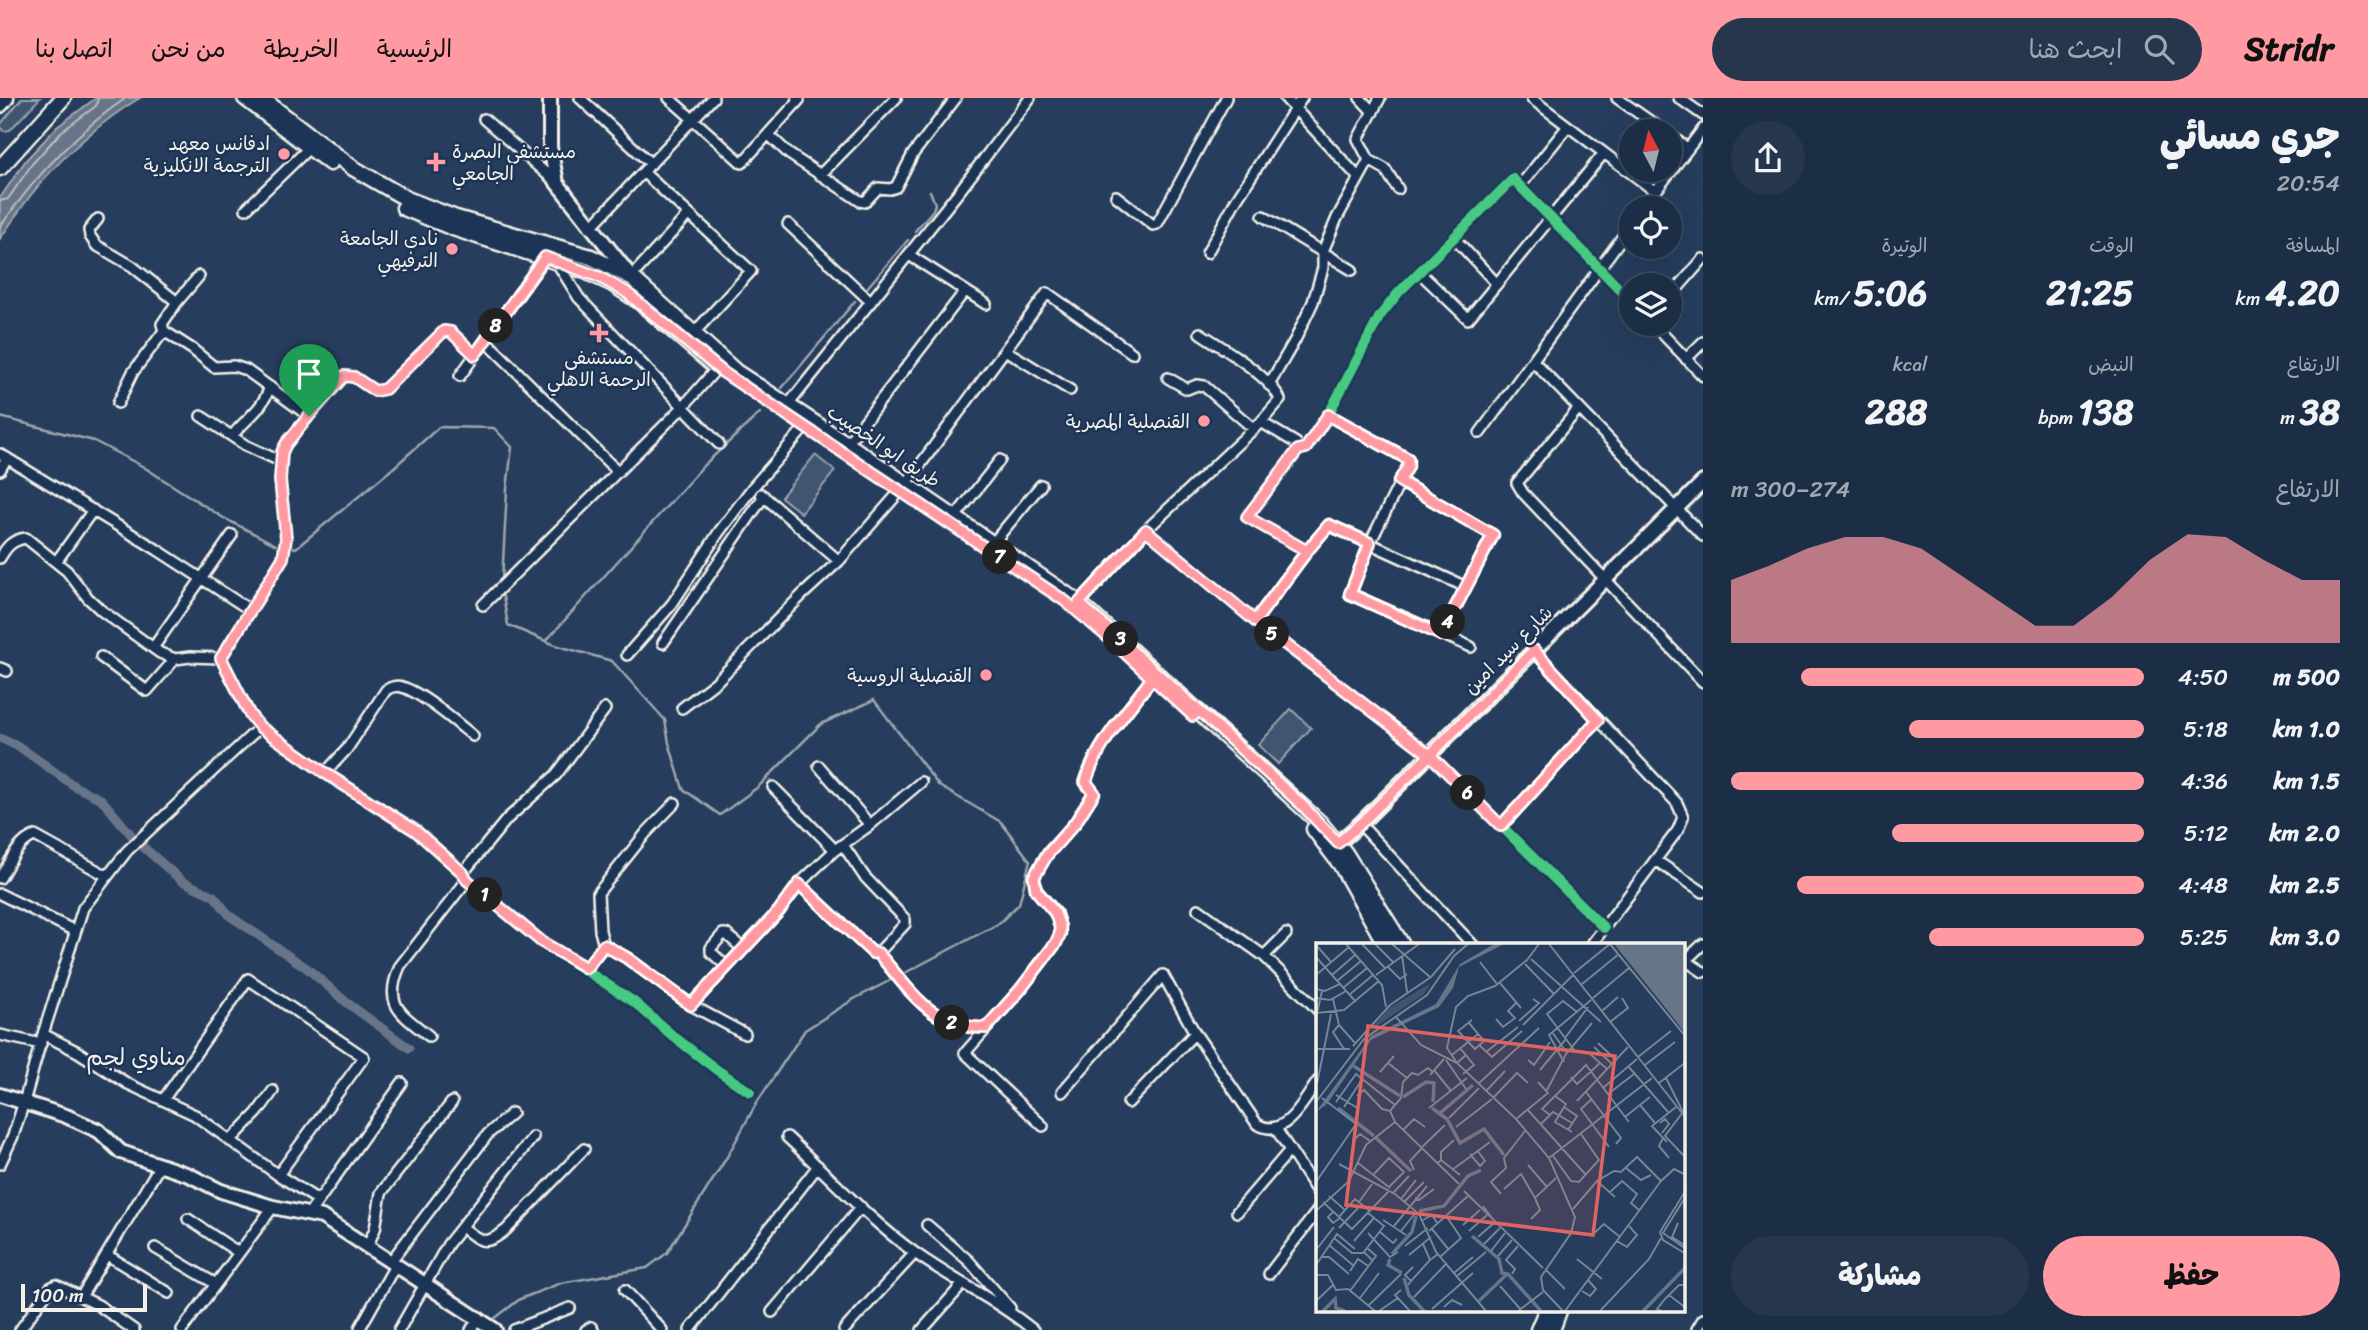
<!DOCTYPE html>
<html lang="ar">
<meta charset="utf-8">
<style>
body{margin:0;font-family:Sriracha,"Playpen Sans Arabic",sans-serif;background:#25364d;color:#f1f3f6;direction:rtl;height:100vh;display:flex;flex-direction:column;font-size:26px;white-space:nowrap}
*{box-sizing:border-box;margin:0}
p{font-size:23px;color:#a0a8b3}
.icon{flex:none;width:38px;height:38px;fill:none;stroke:currentColor;stroke-width:2;stroke-linecap:round;stroke-linejoin:round}
.map{position:relative;flex:1;overflow:hidden;direction:ltr}
.sheet{display:flex;flex-direction:column;background:#1c2e46;width:665px}
.sheet>*{flex:none}
.needle{width:46px;rotate:353deg}
.buttons{position:absolute;left:1619px;top:21px;display:grid;gap:14px}
.buttons a{display:grid;place-items:center;width:63px;height:63px;border-radius:50%;background:#1c2e46;box-shadow:0 7px 28px #0002,0 0 0 2px #3a4a5f;font-size:35px}
.scale{position:absolute;left:21px;bottom:18px;width:126px;box-sizing:border-box;padding-left:7px;border:4px solid #f4f1e8;border-top:0;font-size:19px;line-height:24px;white-space:nowrap;color:#f4f1e8;-webkit-text-stroke:5px #1d3557;paint-order:stroke}
.pin{position:absolute;display:grid;place-items:center;width:60px;height:60px;color:#fff;margin:-72px -30px;border-radius:50% 50% 50% 0;rotate:-45deg;box-shadow:0 0 7px #0007}
.pin .icon{rotate:45deg}
.km{position:absolute;width:35px;height:35px;margin:-18px;border-radius:50%;background:#222;color:#fff;font-size:19px;line-height:35px;text-align:center}
.round{display:grid;place-items:center;flex:none;width:74px;height:74px;border-radius:37px;background:#25364d}
.headline{display:flex;align-items:center;justify-content:space-between;height:119px;padding:0 28px}
h1{font-size:38px;font-weight:800;line-height:52px}
.figures{display:grid;grid-template-columns:repeat(3,1fr);gap:10px;height:119px;padding:7px 28px}
.figures div{display:grid;align-content:center}
.figures b{font-size:35px;font-weight:800}
.figures small{font-size:19px;font-weight:400}
.figures p{font-size:19px}
.chart{height:196px;padding:14px 28px}
.chart p{display:flex;justify-content:space-between}
.chart svg{width:100%;height:126px;margin-top:7px;fill:#ff9aa2;opacity:.7}
.button{display:flex;gap:14px;margin-top:auto;padding:14px 28px}
.button a{flex:1;height:80px;border-radius:42px;background:#ff9aa2;color:#111;font-size:28px;font-weight:800;line-height:80px;text-align:center}
.button a+a{background:#25364d;color:#f1f3f6}
ul{padding:0 28px;list-style:none;font-size:23px}
li{display:grid;grid-template-columns:112px 84px 1fr;align-items:center;height:52px}
li i{height:18px;border-radius:9px;background:#ff9aa2}
header{display:flex;align-items:center;gap:42px;box-sizing:border-box;height:98px;padding:0 35px;background:#ff9aa2;color:#111}
header strong{font-size:33px}
nav{display:flex;gap:38px;margin-inline-start:auto;font-size:24px}
.search{width:490px;height:63px;background:#25364d;display:flex;align-items:center;gap:18px;box-sizing:border-box;padding:0 24px;border-radius:38px;color:#a0a8b3;font-size:26px}
main{display:flex;flex:1;min-height:0}
.map>svg:first-child{display:block}
</style>
<header>
<strong>Stridr</strong>
<div class="search"><svg class="icon" aria-label="search" viewBox="0 0 24 24"><circle cx="10" cy="10" r="6"/><path d="M15 15l6 6"/></svg>ابحث هنا</div>
<nav><a>الرئيسية</a><a>الخريطة</a><a>من نحن</a><a>اتصل بنا</a></nav>
</header>
<main>
<section class="sheet">
<div class="headline"><div><h1>جري مسائي</h1><p>20:54</p></div><a class="round"><svg class="icon" aria-label="share" viewBox="0 0 24 24"><path d="M12 15V3M7 8l5-5 5 5M5 13v7h14v-7"/></svg></a></div>
<div class="figures">
<div><p>المسافة</p><b>4.20<small> km</small></b></div>
<div><p>الوقت</p><b>21:25</b></div>
<div><p>الوتيرة</p><b>5:06<small> /km</small></b></div>
</div>
<div class="figures">
<div><p>الارتفاع</p><b>38<small> m</small></b></div>
<div><p>النبض</p><b>138<small> bpm</small></b></div>
<div><p>kcal</p><b>288</b></div>
</div>
<div class="chart"><p><span>الارتفاع</span>274–300 m</p>
<svg viewBox="0 0 160 44" preserveAspectRatio="none"><path d="M0 44V22L10 17L20 11L30 7L40 7L50 11L60 20L70 29L80 38L90 38L100 28L110 15L120 6L130 7L140 15L150 22L160 22V44z"/></svg>
</div>
<ul>
<li><b>500 m</b>4:50<i style="width:83%"></i></li>
<li><b>1.0 km</b>5:18<i style="width:57%"></i></li>
<li><b>1.5 km</b>4:36<i style="width:100%"></i></li>
<li><b>2.0 km</b>5:12<i style="width:61%"></i></li>
<li><b>2.5 km</b>4:48<i style="width:84%"></i></li>
<li><b>3.0 km</b>5:25<i style="width:52%"></i></li>
</ul>
<div class="button"><a>حفظ</a><a>مشاركة</a></div>
</section>
<div class="map">
<svg width="1703" height="1232" viewBox="0 0 1703 1232">
<rect width="100%" height="100%" fill="#263d5d"/>
<filter id="ink" filterUnits="userSpaceOnUse"><feTurbulence type="fractalNoise" baseFrequency=".0143" numOctaves="2"/><feDisplacementMap in="SourceGraphic" scale="14" xChannelSelector="R" yChannelSelector="G"/><feConvolveMatrix kernelMatrix="1 2 1 2 8 2 1 2 1" color-interpolation-filters="sRGB"/></filter>
<g filter="url(#ink)">
<path fill="#40546f" stroke="#9aa2ac" stroke-width="2" d="M22 0H40L10 32 3 33 0 27Z
M815 357 835 373 801 415 781 399Z
M1291 611 1311 630 1278 666 1258 647Z"/>
<path fill="#677588" stroke="#9fa7ae" stroke-width="2" d="M96 0H140C102 22 58 62 31 97 20 111 10 127 0 141V100L26 62 57 29Z"/>
<g fill="none" stroke-linecap="round" stroke-linejoin="round">
<path stroke="#bcbfc2" stroke-width="2" d="M0 103 8 101 32 66 61 34 96 8 98 0
M0 129C34 80 76 34 126 0"/>
<path stroke="#9fa7ae" stroke-width="2.5" d="M915 133 933 112 935 106 930 93
M866 191 908 142
M782 290 855 203
M0 319 94 343 142 368 222 419 278 448
M292 449 296 450 392 371 439 329 494 330 512 349 507 391 502 483
M502 493 508 527 555 547 612 563 665 622 669 645 683 691 720 717 758 689 821 626 874 602 939 688 1001 724 1030 763 1019 806 998 826 901 877
M546 543 704 367 760 315
M494 1221 520 1201 561 1185 647 1170 667 1155 727 1059 756 1006 805 932 854 901 895 880"/>
<path stroke="#677588" stroke-width="9" d="M0 640 21 650 76 689 101 701 134 740
M141 747 182 783 214 798 230 818 308 871 346 904 409 950"/>
<g stroke="#f4f1e8" stroke-width="14">
<path id="street" d="M580 0 651 66
M669 0 742 65 799 2 797 0
M1285 0 1359 80
M1360 0 1373 14
M1617 0 1664 33
M1679 0 1703 17
M1532 1 1656 94
M484 21 557 85
M768 36 789 56 860 103 865 104 878 90 890 91 896 89 913 56 956 0
M1670 37 1688 51
M1369 62 1385 71 1398 91
M643 74 751 173 692 237
M820 77 896 0
M1520 88 1568 28
M1116 98 1153 127 1157 126 1226 0
M1643 110 1703 31
M246 111 309 50
M1263 118 1352 172
M98 121 89 132 90 138 96 147 132 168 177 204
M788 126 871 204
M590 130 713 0
M1455 141 1497 186
M1207 155 1236 102 1302 0
M909 157 986 206
M556 163 579 200 719 346
M1419 174 1468 221 1604 55
M631 179 689 116
M1670 199 1703 161
M1653 226 1703 278
M164 233 192 251 214 269 234 268 246 272 309 318
M486 243 618 374
M1005 252 1070 292
M476 257 451 234 444 233 382 293C365 294 354 269 338 283L286 346 282 354 280 371 286 440 283 460 221 560 250 617 260 629 325 675 416 733 463 775 467 782 542 844 634 904 673 938 717 972 750 994
M1686 261 1703 244
M1533 263 1703 438
M460 278 545 160
M1168 280 1187 291 1197 287 1204 288 1254 331
M1269 287 1295 242 1313 204 1323 170V153L1337 120 1369 62 1358 41 1380 0
M118 305 133 274 164 233 162 226 177 204 199 178
M788 307 961 91 1030 0
M1579 310 1517 385 1523 395 1703 584
M1328 317 1408 361V368L1370 445 1350 496 1471 549
M201 318 245 347 280 363
M1261 324 1296 345 1298 352
M1480 335 1631 127
M232 338C248 318 260 315 270 289
M847 346 965 193
M0 356 156 451 250 512
M0 372 7 360
M1399 383 1493 437 1441 537
M906 386 1047 195 1132 255
M761 396 839 463
M955 419 1000 362
M1146 432 1255 523 1430 657 1604 830
M993 445 1041 387
M1307 453 1247 419 1298 352 1306 350 1328 317 1380 218 1399 194 1513 81 1631 203
M0 460C7 448 12 442 26 440L67 473 88 500 102 513 160 555 175 561 190 559 221 560
M56 464 93 412
M1079 505 1146 432 1261 324 1280 302C1273 280 1220 248 1200 235
M483 507 683 309 717 270
M1255 523 1307 453 1329 427 1466 489
M663 545 764 398
M153 550 232 437
M1534 553 1677 705 1683 719 1678 732 1591 847
M627 557 672 506 719 434 753 389 806 328
M101 559 147 593 175 561
M0 570 7 573
M682 610 716 584 802 497 839 463 901 392
M819 668 870 727
M325 675 347 651 386 592C391 589 396 587 402 589 421 594 457 625 473 638
M773 689 835 752
M1360 726 1473 847
M1501 728 1598 622
M1655 762 1703 794
M463 775 507 721 556 677 605 611
M0 780C9 766 18 743 35 738L107 778
M799 786 873 855H878L905 826V821L864 778 843 747
M0 796 75 833
M1198 811 1264 858 1318 912
M604 847 600 833 598 795 646 735 675 705
M878 855C911 893 930 930 986 930
M1264 858 1286 836
M1685 862 1703 874
M1684 864 1703 846
M726 868 711 854V850L723 836H726L742 850
M586 870 604 847 627 860 691 907 745 936
M691 907 779 813 799 786 835 752 870 727 921 684
M43 936 78 954 128 986 195 1017 278 1077 318 1102
M0 937 41 946
M429 938C400 915 383 907 400 868L467 782
M1062 994 1163 877 1195 935 1257 1026C1285 1043 1304 1002 1318 983
M163 1002 248 881 364 959 278 1077
M1128 1005 1195 935
M1043 1028 965 955 1020 892 1056 845 1060 836V829L1056 815 1036 792 1034 779 1047 756 1075 725 1094 695 1085 684C1097 645 1129 612 1152 580
M1276 1031 1318 1095
M787 1039C829 1078 869 1122 915 1155 954 1183 997 1202 1033 1232
M230 1043 257 1015 273 993
M0 1066 13 1038 24 1004 43 936 83 810 127 753 260 629
M1237 1114 1290 1052
M309 1116 402 985
M188 1121 239 1155
M927 1127 969 1163 1010 1210
M462 1129C482 1145 485 1148 506 1132L584 1051
M368 1147 375 1131 381 1095 452 1004
M155 1150 216 1186
M107 1157 169 1195
M391 1163 488 1036 512 1015
M1269 1176 1318 1112
M625 1192 662 1232
M81 1199 159 1069
M772 1214 861 1109
M360 1230 396 1166
M1697 1231 1703 1221
M20 1232 50 1190 56 1187 98 1207 134 1232
M182 1232 273 1109
M399 1232 448 1146 533 1039
M471 1232 479 1219
M514 1232 570 1210
M586 1232 591 1229 593 1232
M690 1232 818 1068
M844 1232 915 1155
M922 1232 963 1186"/>
</g>
<g stroke="#f4f1e8" stroke-width="18">
<path id="secondary" d="M550 0V49L557 85 629 176
M1338 745 1360 726 1703 384
M0 997 66 1018 99 1033 121 1054 189 1077 221 1093 273 1109 322 1119 495 1232"/>
</g>
<g stroke="#f4f1e8" stroke-width="19">
<path id="primary" d="M245 0 330 65
M261 0 353 70 407 101 456 120 591 159 631 179 736 274 847 346 1079 505 1320 725 1345 755 1402 847
M0 7 6 0
M0 70 63 0
M404 110 453 130 585 173 613 186 639 203 712 266
M1314 731 1341 767 1386 847
M1538 1232 1546 1213
M1552 1232 1559 1213"/>
</g>
<use href="#street" stroke="#1d3557" stroke-width="9"/>
<use href="#secondary" stroke="#1d3557" stroke-width="12"/>
<use href="#primary" stroke="#1d3557" stroke-width="14"/>
<g stroke="#1d3557" stroke-width="15">
<path id="cycleway" d="M476 257 451 234 444 233 382 293C365 294 354 269 338 283L286 346 282 354 280 371 286 440 283 460 221 560 250 617 260 629 325 675 416 733 463 775 467 782 542 844 634 904 673 938 717 972 750 994
M1146 432 1255 523 1430 657 1604 830
M1307 453 1247 419 1298 352 1306 350 1328 317 1380 218 1399 194 1513 81 1631 203"/>
</g>
<use href="#cycleway" stroke="#46c982" stroke-width="10"/>
</g>
</g>
<g fill="none" stroke-linecap="round" stroke-linejoin="round" filter="url(#ink)">
<g stroke="#fff" stroke-width="14">
<path id="route" d="M309 318 286 346 282 354 280 382 286 440 283 460 221 560 250 617 260 629 325 675 416 733 463 775 467 782 542 844 586 870 604 847 627 860 691 907 779 813 799 786 873 855H878C911 893 931 930 986 930L1020 892 1056 845 1060 836V829L1055 815 1036 792 1034 779 1047 757 1075 725 1094 695 1086 684C1097 645 1129 612 1152 580L1193 618 1198 612 1079 505 1146 432 1255 523 1307 453 1329 427 1370 445 1350 496 1441 537 1493 437 1399 383 1408 369V361L1328 317 1306 350 1298 352 1247 419 1307 453 1255 523 1430 657 1534 552 1598 622 1501 728 1430 657 1360 726 1338 745 1301 706 1198 612 1193 618 1110 541 1065 503 724 275 626 194 599 179 545 159 475 257 451 234 444 233 385 291 375 293 354 279 344 278 309 318"/>
</g>
<use href="#route" stroke="#ff9aa2" stroke-width="9"/>
</g>
<g fill="#ff9aa2" stroke="#1d3557" stroke-width="2.5">
<circle cx="284" cy="56" r="7"/>
<path d="M432.5 53.5h7v7h7v7h-7v7h-7v-7h-7v-7h7z"/>
<circle cx="452" cy="151" r="7"/>
<path d="M595.5 224.5h7v7h7v7h-7v7h-7v-7h-7v-7h7z"/>
<circle cx="1204" cy="323" r="7"/>
<circle cx="986" cy="577" r="7"/>
</g>
<g text-anchor="middle" dominant-baseline="central" stroke-width="5" stroke-linejoin="round" paint-order="stroke">
<g font-size="19" fill="#f4f1e8" stroke="#1d3557" text-anchor="end">
<text x="270" y="45">ادفانس معهد<tspan x="270" dy="22">الترجمة الانكليزية</tspan></text>
<text x="452" y="53" text-anchor="start">مستشفى البصرة<tspan x="452" dy="22">الجامعي</tspan></text>
<text x="438" y="140">نادي الجامعة<tspan x="438" dy="22">الترفيهي</tspan></text>
<text x="599" y="259" text-anchor="middle">مستشفى<tspan x="599" dy="22">الرحمة الاهلي</tspan></text>
<text x="1190" y="323">القنصلية المصرية</text>
<text x="972" y="577">القنصلية الروسية</text>
</g>
<g font-size="19" fill="#f4f1e8" stroke="#1d3557">
<text transform="translate(884 348) rotate(34)">طريق ابو الخصيب</text>
<text transform="translate(1508 552) rotate(-45)">شارع سيد امين</text>
</g>
<g font-size="23" fill="#f4f1e8" stroke="#1d3557">
<text x="136" y="959">مناوي لجم</text>
</g>
</g>
<g transform="translate(1316 845)">
<rect width="369" height="369" fill="#263d5d"/>
<path d="M115 40 108 51 53 88 73 65Z" fill="#40546f"/>
<path d="M178 1H188L143 24 137 45 123 64 55 97 11 161 0 169 55 93 120 61 144 21ZM298 1H369V90L348 63Z" fill="#677588"/>
<path fill="none" stroke="#677588" stroke-width="3.5" d="M36 122 84 153M87 154 110 139 118 140 117 159M22 165 58 193M116 165 131 176 144 200 168 186 188 212M123 171 157 142M59 194 95 228M103 268 128 263 152 233 165 227M156 293 183 316 186 330 192 331 225 368M76 311 96 289 100 273M74 316 72 322 86 330M88 335 93 352 108 368M163 358 190 332M7 368 19 356 20 365 29 368M327 368 370 324"/>
<path fill="none" stroke="#788595" stroke-width="2" d="M30 1 66 42 70 64M46 1 69 25M59 1 77 19M76 1 114 34M233 1 370 175M0 2 15 19M86 12 91 49M0 14 40 59M215 16 285 79M164 19 181 41M209 21 238 51M71 23 84 36 91 31M258 30 294 1 370 94M0 32 33 4M16 32 39 12M60 32 103 1M21 38 45 18M184 40 205 65M266 41 303 11M27 45 51 25M0 46 9 48 24 41M33 52 57 32M0 55 14 57 30 48M277 55 313 25M17 56 23 82 39 100M286 68 302 54M0 70 28 67 63 38M80 74 105 102 141 120 200 176 233 215 259 274 255 290 225 334 227 347 247 368M0 75 6 48M180 76 187 84 199 75 192 68 200 60M203 78 223 60 217 56M294 79 312 65 306 55M153 80 168 98 159 106 142 88 156 77M23 82 17 89 28 106M207 82 257 32M236 89 251 110M249 95 272 64M282 100 300 117M163 102 176 114 206 88M37 103 74 62 115 34 139 6M278 104 296 121M144 105 158 122 147 131M0 106H34M259 108 231 71 247 58 261 69M170 109 202 84M274 111 291 126M136 112 162 91M150 112 141 120 131 105 140 64 152 53 179 43 211 17 223 1M322 114 355 88M130 117 150 146M212 117 218 122 234 99M248 119 233 92 275 57M72 120 91 135M329 122 359 99M312 123 352 169M118 127 135 148M224 127 250 96M64 129 78 113M117 129 112 125 102 132 96 130 87 139 85 155 74 168 79 179 143 241M114 132 128 116M255 134 261 141 284 120M350 135 367 169 349 193 370 215M343 140 370 119M1 141 15 71M162 141 223 85M287 145 321 116M231 147 250 111 276 80M170 148 189 128M270 149 305 195 300 201M292 151 318 131M20 152 43 166M41 153 48 147 66 166 74 168M239 153 250 161 239 179 256 189M177 155 201 130 212 140M276 156 265 166 293 204M261 158 312 104M0 159 48 96 111 52 138 13 152 1M20 159 40 131 79 162M324 162 339 180M28 164 47 135M248 164 261 173 252 187M113 165 151 135M211 166 270 232M234 172 226 166 270 122 313 179M309 174 334 154M133 175 163 145M200 176 232 150 222 139M344 180 349 176 353 181 346 190M225 181 237 169 256 180M140 184 176 156M87 187 98 176 109 184M347 195 343 203 353 215M37 198 44 191 54 198M351 199 336 183 360 164M106 204 129 182M154 211 164 223 169 218 161 207M237 213 255 238 263 239 283 217 265 191M233 215 336 135M125 217V209L138 197M42 220 74 245M122 220 125 217 144 232M23 221 79 251 103 271 120 309 170 368M212 222 231 244M310 225 325 237 335 232M98 227 94 218 106 205M136 227 174 199M58 231 73 215 88 229 73 244M281 238 299 254M0 239 40 181 6 155M188 246 205 231 219 255 240 235M370 247 344 289 347 297 370 311M148 248 227 325M294 249 306 238 321 251 315 260 323 267M77 250 93 233M185 251 175 239 190 225 188 215 209 188M13 253 29 267 23 274M370 253 347 290 370 306M99 255 103 257 118 246M85 256 100 237M7 259 36 286 72 249M43 259 56 241M88 259 108 239M257 266 281 238 298 228 305 229 321 214 345 238 358 226 370 232M29 267 39 256 54 268M0 268 33 238 50 202 79 179M17 269 12 274 17 280 24 275M52 270 68 283 48 309 57 318M215 276 224 267 219 255M67 277 90 292M107 277 116 272 122 281M362 280 356 294 370 303M147 282 164 267M78 283 111 243M23 285 42 265M116 286 133 307M85 288 100 269M113 288 152 253M153 288 171 272M64 289 77 300 81 296M52 290 74 314 82 309M276 292 288 281 304 294M162 294 179 279 167 263M18 295 36 310H48M38 298 58 275M301 298 311 304 321 292 313 283M107 301 114 317 122 311M168 301 184 285M13 302 38 323M89 303 112 285M0 307 18 284M175 308 189 290M93 312 115 294M182 313 196 297M5 314H13L33 331M124 314 145 295 131 274M261 316 286 336M0 322 21 291 39 306M229 326 249 346M34 328 42 316 52 323M138 330 157 314M196 331 199 326 190 317 202 303M0 332H12L20 347 32 346 59 368M141 333 170 309M95 338 114 317M92 342 95 338 89 332 97 324M184 343 206 368M85 347 79 352 94 368M34 348 60 313 51 305M266 348 274 353 280 346 272 337M353 352 370 365M98 354 131 320M44 355 63 330M0 358 17 342M53 362 85 331M128 364 136 357 146 362M116 366 157 330M63 368 82 355M202 368 227 349M249 368 345 238M284 368 333 316 345 295M345 368 341 366 349 356 363 342H370"/>
<path fill="#df6462" fill-opacity="0.15" stroke="#df6462" stroke-width="3.5" d="M52 83 299 113 277 292 30 262Z"/>
<rect width="369" height="369" fill="none" stroke="#f4f1e8" stroke-width="3.5"/>
</g>
</svg>
<div class="buttons">
<a><svg class="needle" viewBox="-14 -14 28 28"><path d="M0-13l5 13h-10z" fill="#e53935"/><path d="M0 13l5-13h-10z" fill="#a0a8b3"/></svg></a>
<a><svg class="icon" aria-label="locate" viewBox="0 0 24 24"><circle cx="12" cy="12" r="6"/><path d="M12 2v4M12 18v4M2 12h4M18 12h4"/></svg></a>
<a><svg class="icon" aria-label="layers" viewBox="0 0 24 24"><path d="M12 4l9 5-9 5-9-5zM3 14l9 5 9-5"/></svg></a>
</div>
<div class="scale">100 m</div>
<div class="pin" style="left:309px;top:318px;background:#1e9e55"><svg class="icon" aria-label="arrive" viewBox="0 0 24 24"><path d="M6 21V4h12l-3 4 3 4H6"/></svg></div>
<b class="km" style="left:485px;top:797px">1</b>
<b class="km" style="left:952px;top:925px">2</b>
<b class="km" style="left:1121px;top:541px">3</b>
<b class="km" style="left:1448px;top:524px">4</b>
<b class="km" style="left:1272px;top:536px">5</b>
<b class="km" style="left:1468px;top:695px">6</b>
<b class="km" style="left:1000px;top:459px">7</b>
<b class="km" style="left:496px;top:228px">8</b>
</div>
</main>
